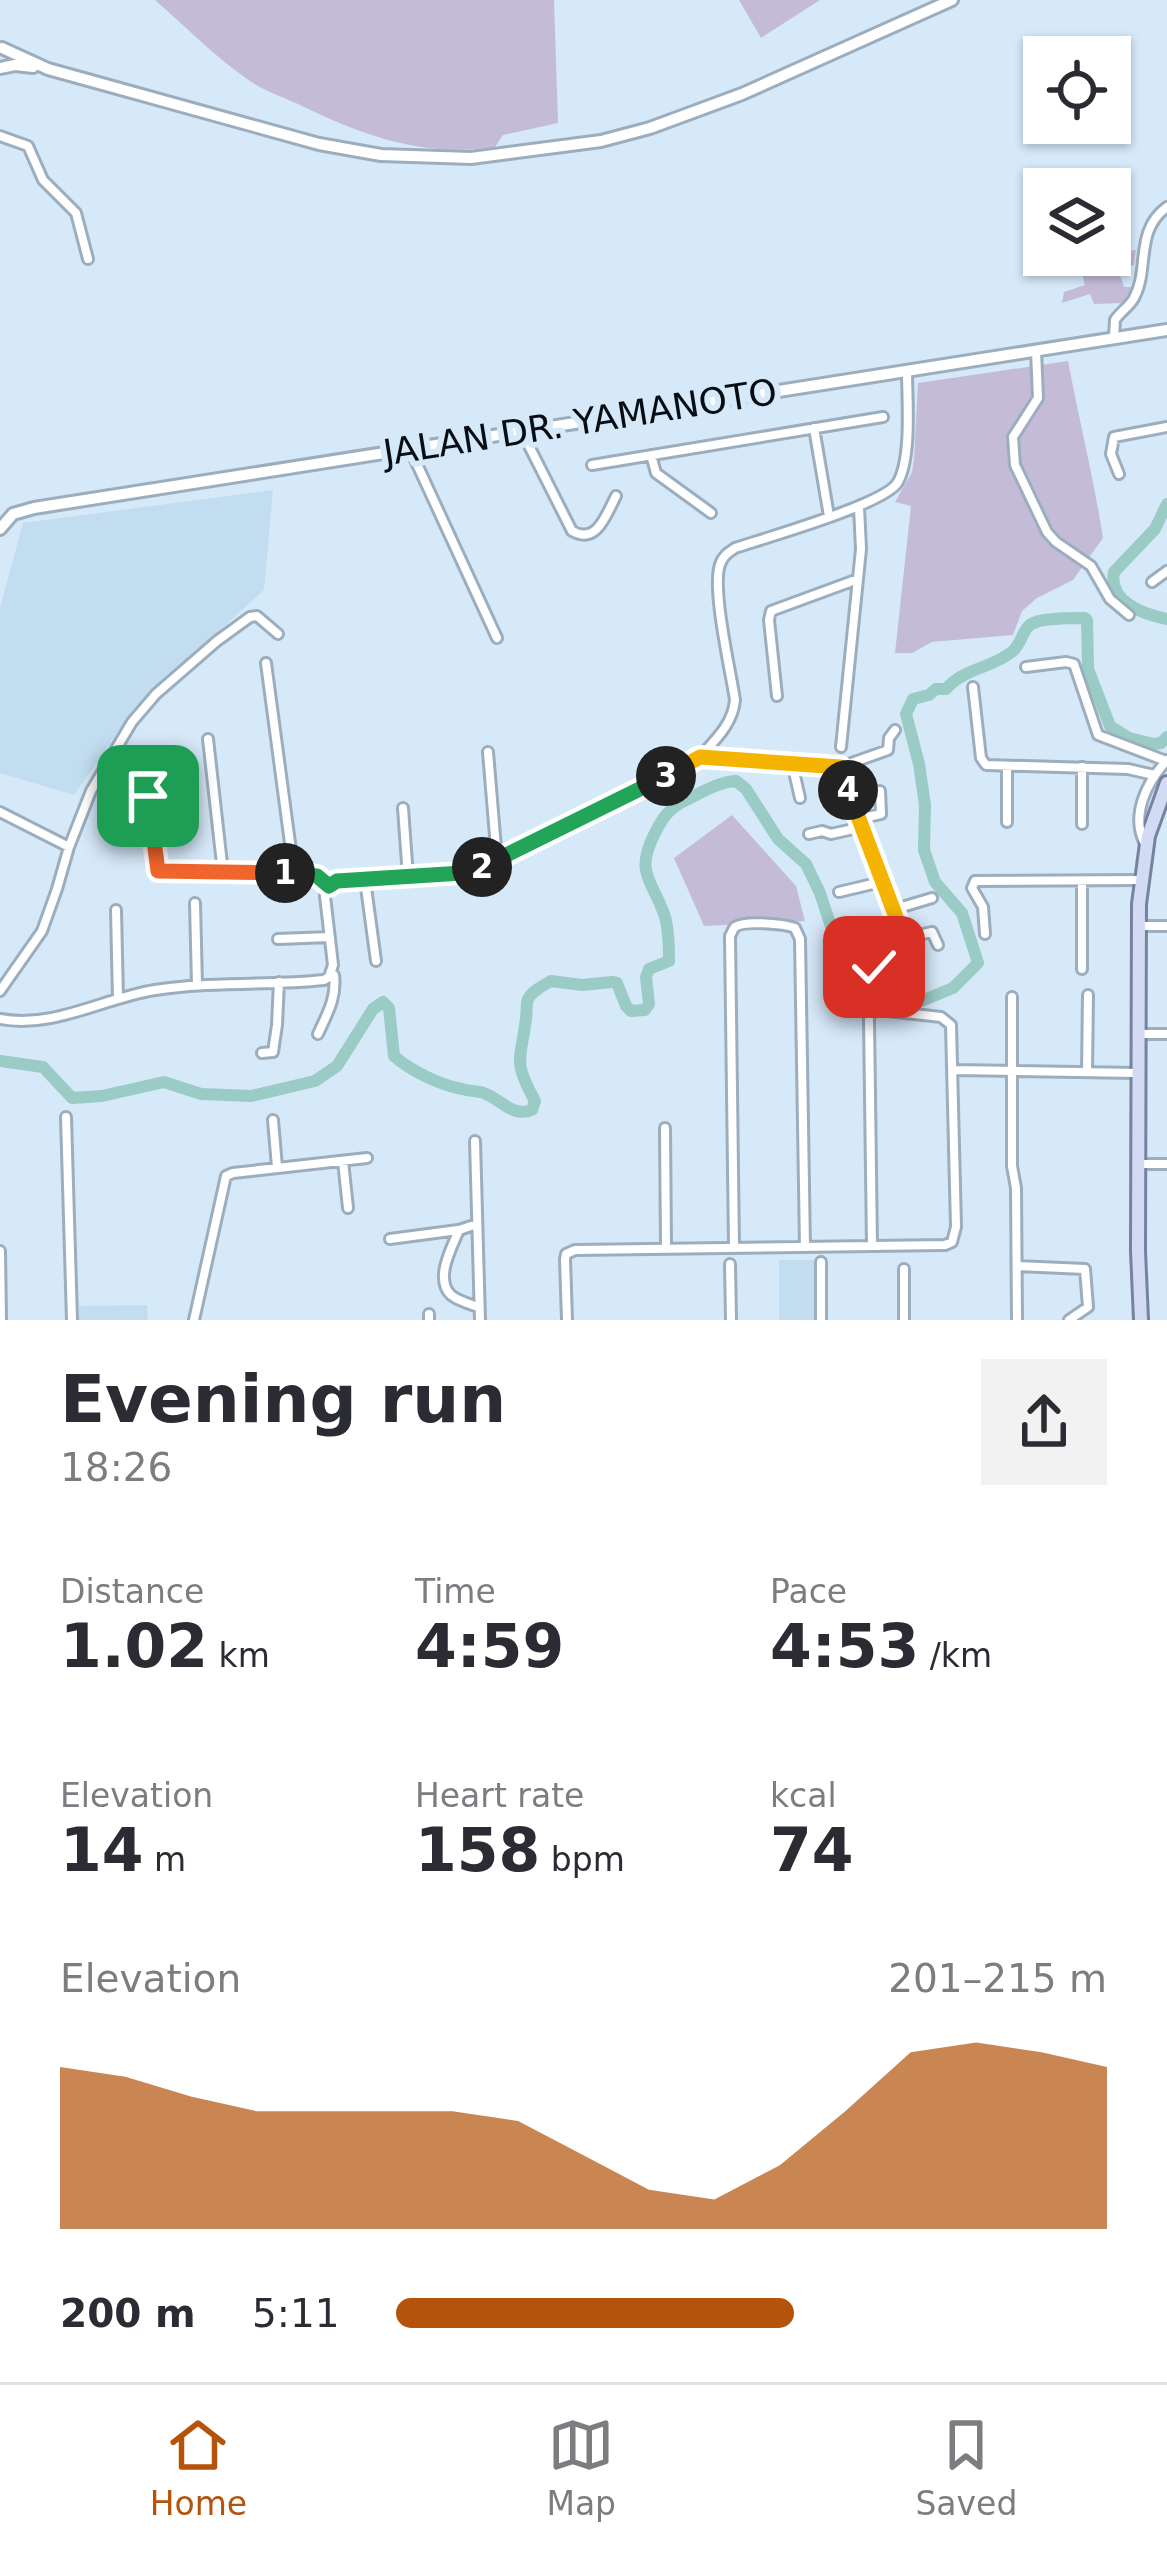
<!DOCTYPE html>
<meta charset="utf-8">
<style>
body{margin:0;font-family:"DejaVu Sans",sans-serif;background:#f2f2f3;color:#2b2b33;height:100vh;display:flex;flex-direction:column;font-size:45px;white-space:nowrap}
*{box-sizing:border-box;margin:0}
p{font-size:39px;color:#7c7c81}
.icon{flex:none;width:66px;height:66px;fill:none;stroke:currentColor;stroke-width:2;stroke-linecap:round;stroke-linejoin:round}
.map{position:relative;height:1320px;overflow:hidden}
.sheet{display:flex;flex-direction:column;background:#fff;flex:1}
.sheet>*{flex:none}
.controls{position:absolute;left:1023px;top:36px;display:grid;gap:24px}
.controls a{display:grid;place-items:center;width:108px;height:108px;border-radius:0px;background:#fff;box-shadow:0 3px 9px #0004;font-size:60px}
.pin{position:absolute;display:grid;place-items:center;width:102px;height:102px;color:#fff;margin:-51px;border-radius:24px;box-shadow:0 6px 18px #0006}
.km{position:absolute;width:60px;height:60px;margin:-30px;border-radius:50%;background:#222;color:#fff;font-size:33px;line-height:60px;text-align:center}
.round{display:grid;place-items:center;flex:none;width:126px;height:126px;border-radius:0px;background:#f2f2f3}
.headline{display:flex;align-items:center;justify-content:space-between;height:204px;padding:0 60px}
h1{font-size:66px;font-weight:600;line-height:90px}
.figures{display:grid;grid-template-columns:repeat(3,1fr);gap:18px;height:204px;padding:12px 60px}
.figures div{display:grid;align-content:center}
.figures b{font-size:60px;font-weight:600}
.figures small{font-size:33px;font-weight:400}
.figures p{font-size:33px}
.chart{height:336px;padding:24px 60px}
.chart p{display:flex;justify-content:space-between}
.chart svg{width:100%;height:216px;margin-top:12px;fill:#b45309;opacity:.7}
ul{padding:0 60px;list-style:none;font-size:39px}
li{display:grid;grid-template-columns:192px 144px 1fr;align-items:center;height:90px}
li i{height:30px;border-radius:15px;background:#b45309}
.tabs{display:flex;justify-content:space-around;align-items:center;height:168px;border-top:3px solid #e1e1e2;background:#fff;font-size:33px;color:#7c7c81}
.tabs a{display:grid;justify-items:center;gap:6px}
.tabs .current{color:#b45309}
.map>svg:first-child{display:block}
</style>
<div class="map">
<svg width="1167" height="1320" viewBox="0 0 1167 1320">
<rect width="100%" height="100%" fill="#d6e9f9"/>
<path fill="#c2dcf0" d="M273 490 264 590 135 707 74 795 0 773V608L23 523Z
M779 1260H816L817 1320H779Z
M147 1305 148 1320H79V1306Z"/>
<path fill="#c4bbd9" d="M155 0H554L558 123 503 135 495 147C423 158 361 135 298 104 281 96 262 90 247 79 215 57 185 26 155 0Z
M739 0H820L761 38Z
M1110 231 1117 253 1136 250 1134 265 1118 269 1124 287H1133L1124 303 1094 304 1090 294 1062 303 1064 292 1085 285 1077 255H1110Z
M1068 361C1079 420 1094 479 1103 538L1073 580 1037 598 1022 611 1013 635 932 642 912 653H895L911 506 895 502 912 472 914 459 918 383Z
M732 815 796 886 805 921 704 926 674 858Z"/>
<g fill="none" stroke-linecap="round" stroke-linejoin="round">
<path stroke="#9acbc5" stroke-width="12" d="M1167 504 1155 529 1114 572C1108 601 1142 614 1167 619
M0 1061 43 1067 72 1098 102 1096 164 1082 201 1094 251 1096 315 1081 337 1066 373 1009 383 1002 389 1008 394 1056C411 1071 440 1085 462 1089 464 1090 480 1092 481 1092 501 1098 511 1118 532 1110L535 1101C512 1059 521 1061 526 1018 527 1012 526 1004 528 999 532 991 544 985 551 981L582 985 612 982 617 983 626 1006 631 1011 645 1010 649 1004 646 977 649 969 669 961C669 949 669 927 664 914 652 880 635 873 654 835 662 819 667 810 684 801 701 793 718 782 736 781L746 789 778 839 806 864 820 893 845 969 874 994 886 1001 914 1004 953 988 978 963 962 913 935 882 924 850 925 805 919 764 906 714 913 699 929 695 936 689H946C964 668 993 668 1013 651 1023 642 1022 626 1036 622 1047 618 1073 618 1085 618L1087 620 1088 669 1110 726 1129 738 1154 744 1161 743 1167 737"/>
<g stroke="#9caebd" stroke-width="14">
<path id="street" d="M0 136 28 146 43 180 76 213 88 259
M1114 338 1115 320C1120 312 1130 306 1134 298 1150 269 1134 231 1167 207
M1036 350 1038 398 1013 437 1015 465 1047 532 1056 542 1091 566 1110 599 1129 615
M814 428 829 516
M522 432 572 531C597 545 606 515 616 496
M410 449 497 638
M651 455 656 473 711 513
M592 465 883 417
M1119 474 1111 454 1114 437 1167 427
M1152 582 1167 571
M266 663 294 873
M1026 667 1066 662 1074 664 1098 735 1166 761
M973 687 981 758 986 765 1128 769 1154 775
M777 696 769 620 771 611 858 579
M208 739 223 873
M841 747 861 549 859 507
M488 752 497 860
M700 757 840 767 888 750 889 738 895 730
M792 763 800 798
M840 767 912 955 913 962 907 972 875 967
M148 796 157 871 308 874 317 876 330 886
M403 808 408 877
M0 812 69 847
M859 819 881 814 880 791
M1007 822V766
M1082 824V767
M809 834 822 831 831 834 862 827
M1145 844C1130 815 1147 782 1167 760
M365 880 376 961
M839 892 881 882
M195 903 197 985
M116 910 118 999
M892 910 932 898
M1139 926H1167
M985 934 983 907 972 888 975 881 1141 880
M905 938 932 932 938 945
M278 939 330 937
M841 946 898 923
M1082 969V881
M0 991 42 931 57 889 69 847 91 791 132 722 156 694 217 641 250 617 257 616 278 634
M1012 997V1166L1016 1188 1017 1320
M878 1010 941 1017 951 1025 956 1227 952 1242 945 1245 872 1246 869 1020V1014Z
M0 1019C54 1029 103 998 155 990 211 981 268 986 324 980L329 977 333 965 325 896 330 886 337 881 462 873 475 870 700 757C715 740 733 724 735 700 731 672 710 584 721 562 725 554 728 553 735 548 765 538 886 504 898 482 912 456 907 400 907 370
M318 1034C327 1014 337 998 334 975L331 973
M1139 1034H1167
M262 1053 273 1052 277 1025 279 982
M954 1070 1138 1073
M1087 1072 1088 995
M66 1117 72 1320
M273 1120 277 1167
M665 1128 666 1248
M475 1141 480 1320
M343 1161 348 1208
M1139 1164H1167
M477 1224 459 1230C452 1247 434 1279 451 1295 458 1301 470 1304 478 1307
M390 1239 458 1230
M734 1247 730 936C732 933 732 930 735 927 744 920 785 924 795 928L800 939 805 1247
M0 1251 1 1320
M821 1262V1320
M730 1264 731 1320
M1017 1266 1085 1269 1088 1307 1069 1320
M194 1320 226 1176 233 1173 367 1158
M429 1320V1314
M567 1320 565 1259 566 1254 575 1250 872 1246
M904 1320V1269"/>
</g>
<g stroke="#9caebd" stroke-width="16">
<path id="secondary" d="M2 48 48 69 319 144 381 155 471 158 601 141 650 128 742 94 952 0
M0 68 15 65 33 67
M0 529 13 514 34 508 1167 330"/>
</g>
<g stroke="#7782a0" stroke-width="18">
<path id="primary" d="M1141 1320 1138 1251 1139 904 1148 836 1167 783"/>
</g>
<use href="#street" stroke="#fff" stroke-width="8"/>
<use href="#secondary" stroke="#fff" stroke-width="10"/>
<use href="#primary" stroke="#d2daf4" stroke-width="12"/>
</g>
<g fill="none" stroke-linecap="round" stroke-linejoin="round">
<g stroke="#fff" stroke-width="24">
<path id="split-1" d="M148 796 158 871 285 873"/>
</g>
<g stroke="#fff" stroke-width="24">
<path id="split-2" d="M285 873 317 876 329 886 337 881 462 873 482 867"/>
</g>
<g stroke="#fff" stroke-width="24">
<path id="split-3" d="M482 867 666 776"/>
</g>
<g stroke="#fff" stroke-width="24">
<path id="split-4" d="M666 776 700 757 840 767 848 790"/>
</g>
<g stroke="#fff" stroke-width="24">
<path id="split-5" d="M848 790 913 962 907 972 874 967"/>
</g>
<use href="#split-1" stroke="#f0652b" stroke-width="15"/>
<use href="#split-2" stroke="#22a559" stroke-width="15"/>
<use href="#split-3" stroke="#22a559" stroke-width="15"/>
<use href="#split-4" stroke="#f5b400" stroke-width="15"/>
<use href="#split-5" stroke="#f5b400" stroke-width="15"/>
</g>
<g text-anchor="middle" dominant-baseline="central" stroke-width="12" stroke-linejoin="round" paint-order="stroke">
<g font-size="36" fill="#070d12" stroke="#d6e9f9">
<text transform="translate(580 422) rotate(-9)">JALAN DR. YAMANOTO</text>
</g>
</g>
</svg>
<div class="controls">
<a><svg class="icon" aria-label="locate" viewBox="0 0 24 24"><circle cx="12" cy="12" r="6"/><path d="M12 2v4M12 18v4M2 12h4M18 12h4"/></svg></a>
<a><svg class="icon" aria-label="layers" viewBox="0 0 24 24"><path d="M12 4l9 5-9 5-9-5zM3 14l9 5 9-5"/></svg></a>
</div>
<div class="pin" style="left:148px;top:796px;background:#1e9e55"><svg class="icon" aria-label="arrive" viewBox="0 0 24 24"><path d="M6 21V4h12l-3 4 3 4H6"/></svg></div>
<div class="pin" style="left:874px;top:967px;background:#d93025"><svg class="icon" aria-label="check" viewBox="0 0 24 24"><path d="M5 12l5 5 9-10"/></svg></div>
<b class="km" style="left:285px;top:873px">1</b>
<b class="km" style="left:482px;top:867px">2</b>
<b class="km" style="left:666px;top:776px">3</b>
<b class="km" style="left:848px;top:790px">4</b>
</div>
<section class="sheet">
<div class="headline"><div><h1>Evening run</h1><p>18:26</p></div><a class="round"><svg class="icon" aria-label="share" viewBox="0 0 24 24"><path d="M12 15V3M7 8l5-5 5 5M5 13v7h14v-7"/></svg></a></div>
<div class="figures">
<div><p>Distance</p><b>1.02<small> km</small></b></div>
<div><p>Time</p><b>4:59</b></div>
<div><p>Pace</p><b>4:53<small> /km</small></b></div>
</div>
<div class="figures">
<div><p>Elevation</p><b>14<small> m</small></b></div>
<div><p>Heart rate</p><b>158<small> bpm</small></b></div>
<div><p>kcal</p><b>74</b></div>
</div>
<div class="chart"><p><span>Elevation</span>201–215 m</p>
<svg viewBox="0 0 160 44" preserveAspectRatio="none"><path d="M0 44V11L10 13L20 17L30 20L40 20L50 20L60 20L70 22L80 29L90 36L100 38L110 31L120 20L130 8L140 6L150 8L160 11V44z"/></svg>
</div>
<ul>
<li><b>200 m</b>5:11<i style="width:56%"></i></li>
</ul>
</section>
<nav class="tabs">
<a class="current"><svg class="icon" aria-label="home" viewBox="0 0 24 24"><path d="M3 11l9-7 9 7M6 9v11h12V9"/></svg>Home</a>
<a><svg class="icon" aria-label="map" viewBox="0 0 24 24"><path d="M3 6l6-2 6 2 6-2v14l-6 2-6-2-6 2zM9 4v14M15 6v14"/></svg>Map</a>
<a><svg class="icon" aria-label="saved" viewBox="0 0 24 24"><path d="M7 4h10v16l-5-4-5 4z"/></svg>Saved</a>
</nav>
